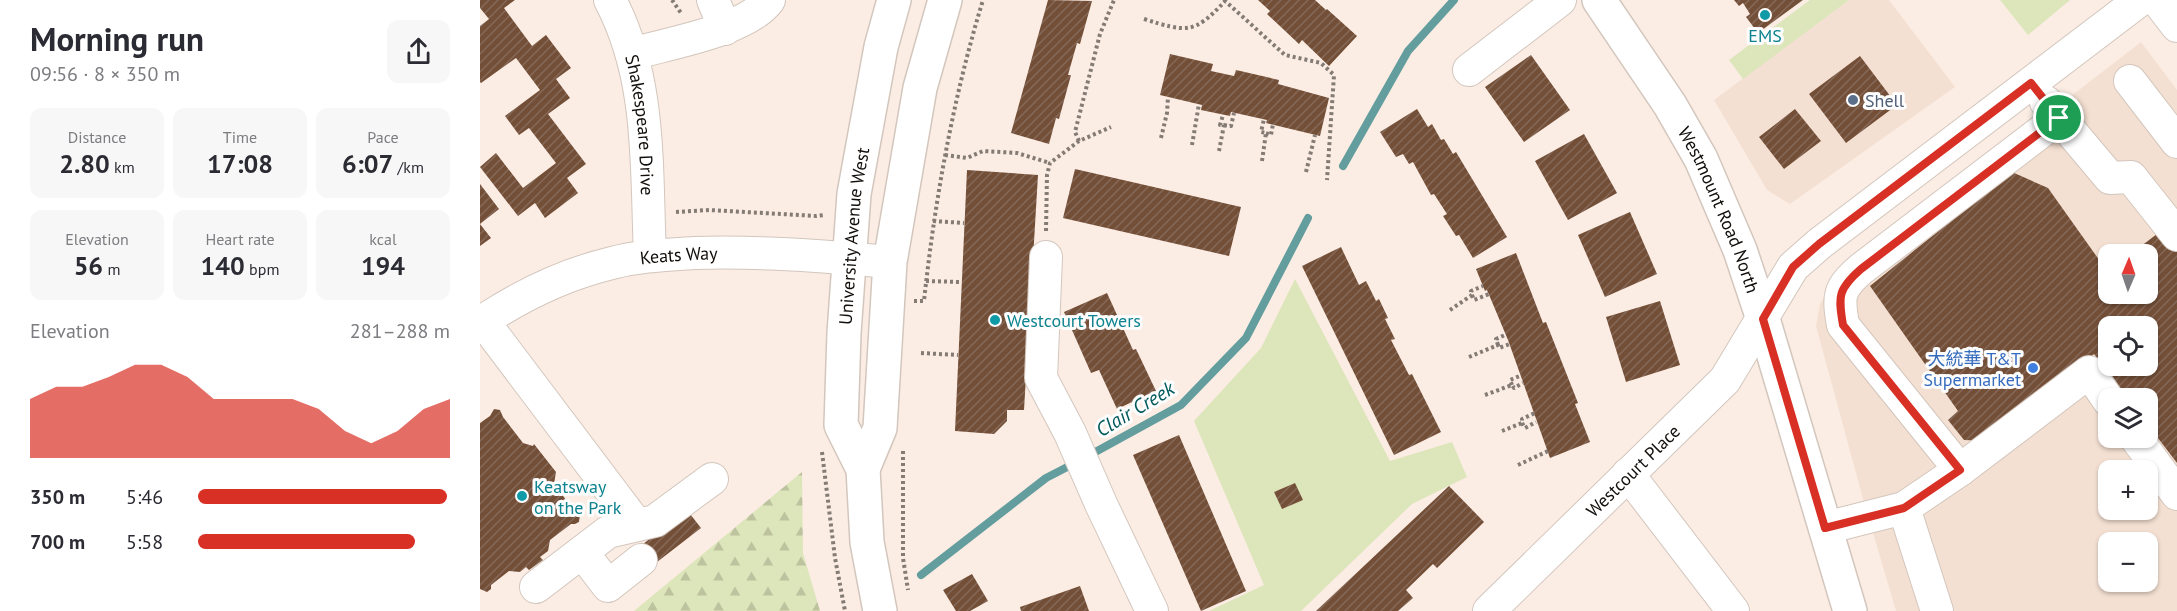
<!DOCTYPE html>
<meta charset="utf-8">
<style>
body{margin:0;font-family:"PT Sans","Noto Sans SC",sans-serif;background:#f7f7f7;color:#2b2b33;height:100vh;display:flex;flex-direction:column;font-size:22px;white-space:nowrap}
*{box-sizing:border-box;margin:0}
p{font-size:20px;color:#7c7c81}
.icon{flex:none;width:33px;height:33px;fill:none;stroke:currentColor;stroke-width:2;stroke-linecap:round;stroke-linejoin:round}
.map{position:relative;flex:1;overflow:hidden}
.panel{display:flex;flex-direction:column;background:#fff;width:480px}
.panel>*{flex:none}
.needle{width:39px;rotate:2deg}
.buttons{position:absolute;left:1618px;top:244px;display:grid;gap:12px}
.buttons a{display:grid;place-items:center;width:60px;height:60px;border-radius:12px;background:#fff;box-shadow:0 2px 4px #0004;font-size:30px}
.pin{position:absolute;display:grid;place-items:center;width:51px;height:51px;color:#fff;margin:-26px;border:3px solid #fff;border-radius:50%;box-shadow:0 2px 6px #0007}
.round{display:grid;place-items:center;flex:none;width:63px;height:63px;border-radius:12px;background:#f7f7f7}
.headline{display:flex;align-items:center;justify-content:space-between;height:102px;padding:0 30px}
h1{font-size:33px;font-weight:800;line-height:45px}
.metrics{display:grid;grid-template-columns:repeat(3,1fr);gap:9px;height:102px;padding:6px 30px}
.metrics div{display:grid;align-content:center;border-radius:12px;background:#f7f7f7;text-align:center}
.metrics b{font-size:26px;font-weight:800}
.metrics small{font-size:16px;font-weight:400}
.metrics p{font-size:16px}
.chart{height:168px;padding:12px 30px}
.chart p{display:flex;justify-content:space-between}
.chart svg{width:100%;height:108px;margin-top:6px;fill:#d93025;opacity:.7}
ul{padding:0 30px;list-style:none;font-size:20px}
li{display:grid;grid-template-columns:96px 72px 1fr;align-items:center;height:45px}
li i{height:15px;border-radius:8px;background:#d93025}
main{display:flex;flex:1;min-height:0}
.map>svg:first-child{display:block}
</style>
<main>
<section class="panel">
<div class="headline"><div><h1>Morning run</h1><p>09:56 · 8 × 350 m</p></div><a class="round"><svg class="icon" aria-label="share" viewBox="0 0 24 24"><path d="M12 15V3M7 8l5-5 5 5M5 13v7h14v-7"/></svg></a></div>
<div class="metrics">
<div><p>Distance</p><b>2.80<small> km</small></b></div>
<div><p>Time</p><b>17:08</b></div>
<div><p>Pace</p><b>6:07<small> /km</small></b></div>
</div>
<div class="metrics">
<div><p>Elevation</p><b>56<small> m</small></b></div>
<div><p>Heart rate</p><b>140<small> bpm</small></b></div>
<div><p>kcal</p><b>194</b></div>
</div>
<div class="chart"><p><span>Elevation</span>281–288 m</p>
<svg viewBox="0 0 160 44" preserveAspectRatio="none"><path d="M0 44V20L10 15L20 15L30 11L40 6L50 6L60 11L70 20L80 20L90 20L100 20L110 24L120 33L130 38L140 33L150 24L160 20V44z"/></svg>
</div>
<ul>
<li><b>350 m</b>5:46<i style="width:99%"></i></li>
<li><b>700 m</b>5:58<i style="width:86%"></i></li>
</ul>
</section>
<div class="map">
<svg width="1697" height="611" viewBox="0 0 1697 611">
<defs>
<pattern id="forest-firs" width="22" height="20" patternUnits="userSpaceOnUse" patternTransform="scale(1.5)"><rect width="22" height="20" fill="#dde5ba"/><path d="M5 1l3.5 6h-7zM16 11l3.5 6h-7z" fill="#bdc39f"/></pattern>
<pattern id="building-hatch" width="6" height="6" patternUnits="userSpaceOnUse" patternTransform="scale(1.5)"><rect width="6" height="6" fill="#744f38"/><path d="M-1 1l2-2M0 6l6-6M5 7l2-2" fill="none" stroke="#856958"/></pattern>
</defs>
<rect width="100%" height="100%" fill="#fbede4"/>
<path fill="#f4e0d2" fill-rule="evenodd" d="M1369 0H1409L1475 87 1310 204 1287 190 1234 100Z
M1661 42 1697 90V611H1416L1383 499 1336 326 1340 304 1356 278ZM1629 255H1668V294H1629ZM1629 327H1668V366H1629ZM1629 399H1668V438H1629ZM1629 471H1668V510H1629ZM1629 543H1668V582H1629Z"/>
<path fill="url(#forest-firs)" d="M322 472 323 553 340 611H154Z"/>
<path fill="#dde5ba" d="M1330 0H1369L1263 79 1249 60Z
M1520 0H1590L1548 35Z
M815 279 910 461 972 442 987 477 932 504 821 611H729L784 585 714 421 781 348Z"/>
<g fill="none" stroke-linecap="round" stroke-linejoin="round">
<path stroke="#639d9d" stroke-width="8" d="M863 166 928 51 974 0
M608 456 701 405 766 338 828 218
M441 575 566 478 595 463"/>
</g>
<path fill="url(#building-hatch)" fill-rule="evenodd" d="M0 0H35L24 8 52 46 66 35 91 68 76 79 90 98 68 114 106 164 87 178 98 193 65 218 55 203 38 216 0 167 16 153 43 188 76 163 49 128 39 135 25 116 60 90 36 58 1 83 0 82V26L9 19 0 8Z
M568 0 612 1 600 44 597 43 588 75H591L579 119 576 118 569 144 531 133Z
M778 0H835L846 10 847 9 877 36 849 66 822 40 819 44 787 14 790 11Z
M1254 0H1323L1278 33 1266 17 1270 14 1263 3 1259 6Z
M690 54 733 64 731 71 754 76 756 70 799 80 798 84 849 98 840 136 786 123 787 120 751 112 750 116 721 110 722 105 680 95Z
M1051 55 1090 110 1044 142 1005 87Z
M1380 56 1417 105 1366 143 1329 94Z
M937 109 948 127 952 124 961 140 964 139 973 154 976 152 1027 237 993 258 979 235 976 236 963 216 967 214 954 194 951 195 933 162 929 164 923 154 916 157 900 132Z
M1315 109 1341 141 1304 169 1279 137Z
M1104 134 1137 193 1088 220 1055 161Z
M595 169 761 207 749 256 583 218Z
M487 170 558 175 544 410H527V421L514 434 475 431Z
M1532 172 1568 188 1627 271 1629 270V294H1668V255H1649L1685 228 1697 245V463L1668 425V399H1648L1614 354 1507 441 1484 440 1468 420 1478 411 1390 286ZM1629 327H1668V366H1629Z
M0 184 19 209 0 224 11 238 0 246Z
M1150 212 1177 274 1125 297 1098 235Z
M861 247 879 285 886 281 896 301 899 299 908 318 905 319 915 339 911 340 929 375 932 374 961 432 914 455 822 266Z
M1036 253 1063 323 1066 322 1098 403 1095 404 1110 442 1070 458 1028 340 1007 290 1005 291 996 269Z
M627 293 653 350 656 349 676 391 637 409 619 370 611 373 584 312Z
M1180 301 1200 365 1146 382 1126 317Z
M14 409 20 410 23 417 43 443 53 446 54 444 76 472 74 484 93 509 97 510 100 514 99 522 95 524H91L70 540 68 551 60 557 63 560 49 570 46 567 40 572 29 571 11 585V589L7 592 0 589V423L10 416Z
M699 435 766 591 721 611 653 455Z
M815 483 823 500 802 509 794 492Z
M969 486 1004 522 957 568 953 564 926 590 933 598 918 611H836Z
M207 510 221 528 168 569 154 551Z
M492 574 508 601 490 611H476L463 590Z
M600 586 609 611H541L540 607Z"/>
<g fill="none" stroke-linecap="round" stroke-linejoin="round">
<g stroke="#d3c6bd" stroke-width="34">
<g id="minor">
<path id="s1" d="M130 0C172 79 166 169 170 255"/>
<path d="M233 0 245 29"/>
<path d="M1677 0 1697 26"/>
<path d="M152 54C189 43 266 31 289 0"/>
<path d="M989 70 1080 0"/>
<path d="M1650 81 1697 142"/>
<path d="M1566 102 1630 178 1651 177 1697 235"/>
<path d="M566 257 561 378 590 433 621 504 672 611"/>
<path d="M3 321 157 525"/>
<path id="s2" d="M0 323C40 296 86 274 132 263 159 256 186 255 214 253 280 251 344 256 410 262"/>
<path d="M1656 438 1697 494"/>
<path d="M1480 470 1363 325C1358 296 1358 289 1381 269L1579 118"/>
<path d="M1148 474 1253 611"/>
<path d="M1424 508 1457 611"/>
<path d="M1345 528 1424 508 1480 470 1609 372 1629 401"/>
<path d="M102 552 128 586 161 560"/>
<path d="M56 587 128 532 175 521 232 479"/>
<path id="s3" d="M1009 611 1245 380 1313 267 1339 244 1660 0"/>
</g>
</g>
<g stroke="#d3c6bd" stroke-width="36">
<g id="major">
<path id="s4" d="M1119 0 1190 105 1221 159 1260 250 1283 319 1370 611"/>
<path d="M383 469 400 428 410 262 440 88 465 0"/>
<path id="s5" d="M400 611 387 542 383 469 361 425 364 333 374 194 401 47 414 0"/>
</g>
</g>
<path stroke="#847b75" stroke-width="4" stroke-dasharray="3 3" stroke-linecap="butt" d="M192 0 201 13
M744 0 805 55 841 63 854 75 847 180
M664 19C706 32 714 35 745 1
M744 125 751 126 754 113
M786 133 791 135 793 124
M681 138 687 113 688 97
M599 141 595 132 620 34 634 0
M712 145 719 104
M739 151 744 125H740L743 115
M465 155 487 158 503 151 537 153 570 163
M782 161 786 133 781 132 784 119
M826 172 835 135
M196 212 229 210 336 216 344 215
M453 221 484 223
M566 231 567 175 570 163 599 141 631 127
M446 281 480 282
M992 295 994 300 1009 294
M434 301H444C455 199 473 98 503 0
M970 310 992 295 991 291 1003 286
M1018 345 1016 339 1025 335
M441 353 478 355
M989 357 1018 345 1019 348 1030 344
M1032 385 1030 380 1042 375
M1005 395 1032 385 1034 388 1043 383
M1042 423 1045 428 1056 422
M1022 431 1042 423V419L1055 413
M423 451V558L428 590
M342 452 355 558 365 611
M1038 465 1068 451"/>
<use href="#minor" stroke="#fff" stroke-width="32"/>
<use href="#major" stroke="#fff" stroke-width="33"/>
</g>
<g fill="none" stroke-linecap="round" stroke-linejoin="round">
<g stroke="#fff" stroke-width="12">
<path id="route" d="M1551 83 1579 118 1381 269C1358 289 1358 296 1363 325L1480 470 1424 508 1345 528 1283 319 1313 267 1339 244Z"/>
</g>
<use href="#route" stroke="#d93025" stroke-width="8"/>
</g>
<g fill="#0f9aa8" stroke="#fdfdfd" stroke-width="2">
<circle cx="1285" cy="15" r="6"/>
<circle cx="515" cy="320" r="6"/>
<circle cx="42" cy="496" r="6"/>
</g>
<circle fill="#5c6f8a" stroke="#fdfdfd" stroke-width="2" cx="1373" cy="100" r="6"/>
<circle fill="#3f7fe0" stroke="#fdfdfd" stroke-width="2" cx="1553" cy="368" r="6"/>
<g text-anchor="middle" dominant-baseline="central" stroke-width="6" stroke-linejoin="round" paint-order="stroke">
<g font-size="18" fill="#0d838f" stroke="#fdfdfd" text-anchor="start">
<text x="1285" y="35" text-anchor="middle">EMS</text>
<text x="527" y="320">Westcourt Towers</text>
<text x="54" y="486">Keatsway<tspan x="54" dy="21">on the Park</tspan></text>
</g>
<g font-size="18" fill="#4e5e75" stroke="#fdfdfd" text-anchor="start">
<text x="1385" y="100">Shell</text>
</g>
<g font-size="18" fill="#110d0a" stroke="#fdfdfd">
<text stroke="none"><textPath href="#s1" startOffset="130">Shakespeare Drive</textPath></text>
<text stroke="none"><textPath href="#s4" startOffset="243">Westmount Road North</textPath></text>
<text stroke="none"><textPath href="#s5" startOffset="382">University Avenue West</textPath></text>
<text stroke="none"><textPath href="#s2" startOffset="213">Keats Way</textPath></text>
<text stroke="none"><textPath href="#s3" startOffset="201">Westcourt Place</textPath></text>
</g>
<g font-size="18" fill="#366cbe" stroke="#fdfdfd" text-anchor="end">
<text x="1541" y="358">大統華 T&amp;T<tspan x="1541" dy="21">Supermarket</tspan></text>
</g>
<g font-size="20" font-style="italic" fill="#00595b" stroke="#fdfdfd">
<text transform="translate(655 409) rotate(-31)">Clair Creek</text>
</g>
</g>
</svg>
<div class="buttons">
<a><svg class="needle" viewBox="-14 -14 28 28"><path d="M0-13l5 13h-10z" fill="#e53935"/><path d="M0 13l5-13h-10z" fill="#7c7c81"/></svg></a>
<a><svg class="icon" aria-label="locate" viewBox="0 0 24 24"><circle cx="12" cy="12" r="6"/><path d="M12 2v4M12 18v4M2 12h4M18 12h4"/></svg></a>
<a><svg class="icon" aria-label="layers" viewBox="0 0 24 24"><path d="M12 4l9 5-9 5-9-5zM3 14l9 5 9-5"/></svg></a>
<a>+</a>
<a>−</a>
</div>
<div class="pin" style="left:1579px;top:118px;background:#1e9e55"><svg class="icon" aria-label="arrive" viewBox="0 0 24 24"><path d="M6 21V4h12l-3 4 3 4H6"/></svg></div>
</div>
</main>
